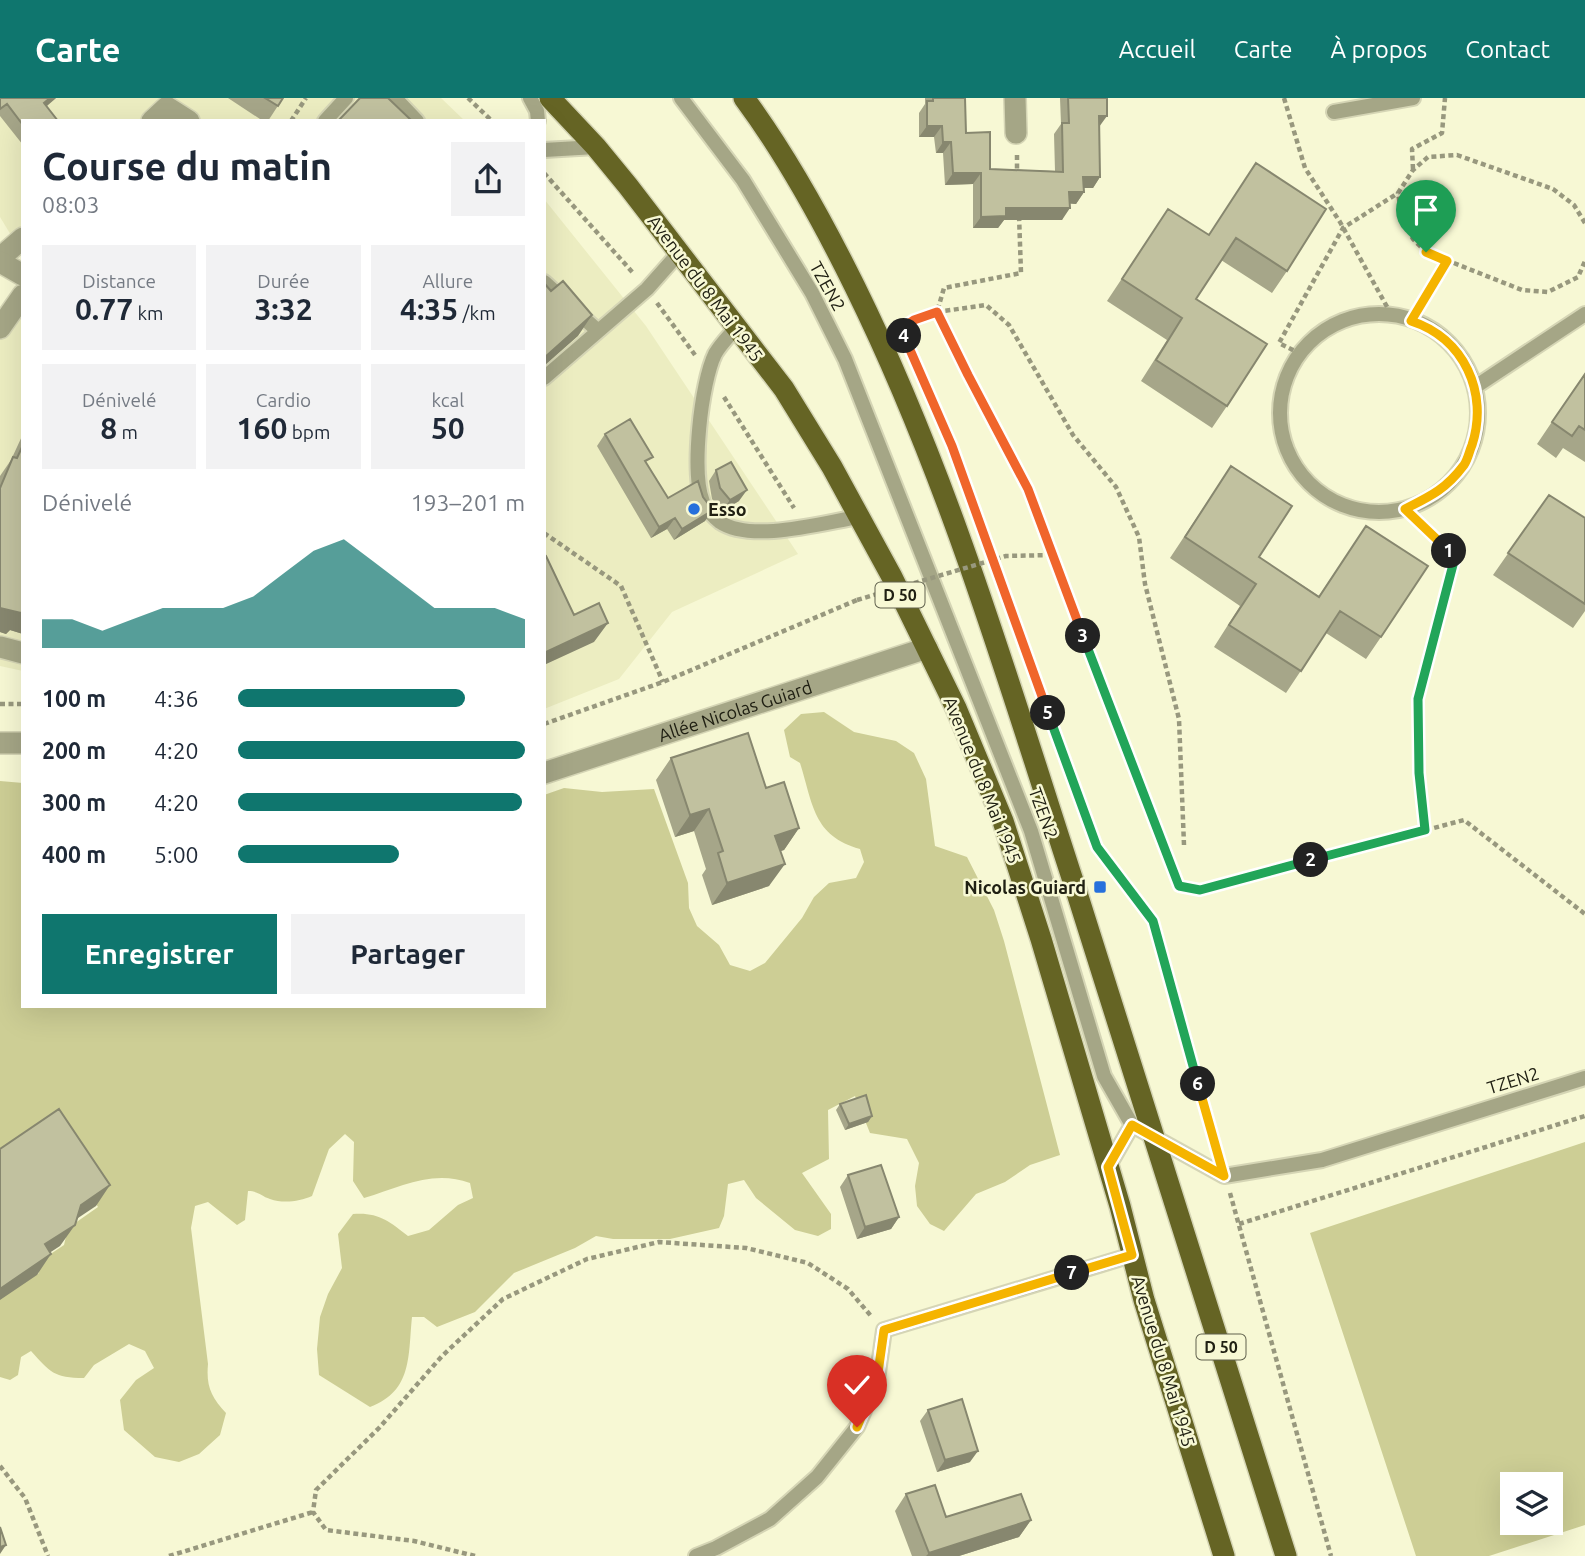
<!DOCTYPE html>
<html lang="fr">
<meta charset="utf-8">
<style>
body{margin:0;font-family:Ubuntu,sans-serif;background:#f2f2f3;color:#1f2937;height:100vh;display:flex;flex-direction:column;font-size:26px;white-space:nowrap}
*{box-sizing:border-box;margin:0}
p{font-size:23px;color:#747a83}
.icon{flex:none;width:38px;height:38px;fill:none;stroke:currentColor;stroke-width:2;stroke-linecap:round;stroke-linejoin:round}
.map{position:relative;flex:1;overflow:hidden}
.sheet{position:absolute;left:21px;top:21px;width:525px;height:889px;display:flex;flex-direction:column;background:#fff;border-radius:0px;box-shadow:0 7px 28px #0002}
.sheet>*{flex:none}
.controls{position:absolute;left:1500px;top:1374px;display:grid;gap:14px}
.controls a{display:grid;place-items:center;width:63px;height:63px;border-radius:0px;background:#fff;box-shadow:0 7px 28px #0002;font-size:35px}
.pin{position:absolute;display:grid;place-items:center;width:60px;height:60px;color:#fff;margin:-72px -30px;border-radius:50% 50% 50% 0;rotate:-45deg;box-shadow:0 0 7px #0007}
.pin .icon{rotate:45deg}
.km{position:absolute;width:35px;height:35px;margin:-18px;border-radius:50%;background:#222;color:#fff;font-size:19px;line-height:35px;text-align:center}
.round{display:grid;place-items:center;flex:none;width:74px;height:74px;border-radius:0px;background:#f2f2f3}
.summary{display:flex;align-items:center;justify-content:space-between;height:119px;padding:0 21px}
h1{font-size:38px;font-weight:600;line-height:52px}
.metrics{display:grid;grid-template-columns:repeat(3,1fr);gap:10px;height:119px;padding:7px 21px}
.metrics div{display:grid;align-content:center;border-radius:0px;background:#f2f2f3;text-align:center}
.metrics b{font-size:30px;font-weight:600}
.metrics small{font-size:19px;font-weight:400}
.metrics p{font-size:19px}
.chart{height:196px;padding:14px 21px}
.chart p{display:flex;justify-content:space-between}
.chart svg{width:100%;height:126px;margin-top:7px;fill:#0f766e;opacity:.7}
.action{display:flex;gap:14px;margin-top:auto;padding:14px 21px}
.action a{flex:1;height:80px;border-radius:0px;background:#0f766e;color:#fff;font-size:28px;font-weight:600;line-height:80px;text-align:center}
.action a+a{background:#f2f2f3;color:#1f2937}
ul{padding:0 21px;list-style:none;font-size:23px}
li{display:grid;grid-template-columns:112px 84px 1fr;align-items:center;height:52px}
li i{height:18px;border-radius:9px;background:#0f766e}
header{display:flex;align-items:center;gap:42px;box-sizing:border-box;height:98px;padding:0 35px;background:#0f766e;color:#fff}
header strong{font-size:33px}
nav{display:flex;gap:38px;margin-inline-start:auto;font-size:24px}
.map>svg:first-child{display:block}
</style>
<header>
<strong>Carte</strong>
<nav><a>Accueil</a><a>Carte</a><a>À propos</a><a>Contact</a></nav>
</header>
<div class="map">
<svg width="1585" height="1458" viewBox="0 0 1585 1458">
<rect width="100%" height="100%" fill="#f7f8d4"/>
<path fill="#ecedc1" d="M0 0H441L465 23H23V157L0 119Z
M544 101 646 228 798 456 672 514 619 581 544 611Z
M23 185V573L0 568V209Z"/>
<path fill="#cdce95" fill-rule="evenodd" d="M824 614 854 634 896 643 914 655 926 681 935 748 967 759 994 812 1004 843 1060 1057 1030 1067 1005 1084 976 1096 944 1133 930 1126 917 1108 915 1088 919 1065 907 1041 870 1035 855 998 828 1012 829 1061 802 1075 831 1116V1131L818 1138 795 1132 756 1100 744 1082 728 1086 724 1118 719 1130 670 1141H613L596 1138 575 1150 514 1175 475 1214 437 1229 424 1219H412C408 1257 413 1293 370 1309L319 1277 317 1251 320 1219 328 1196 342 1170 338 1136 353 1116C378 1114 389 1123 408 1138L429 1132 458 1107 473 1100 470 1085C433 1071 400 1089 364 1100L353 1083 354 1044 345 1036 329 1051 312 1098C300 1103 284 1106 270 1101 261 1098 258 1093 248 1093L245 1122 237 1127 208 1104 195 1108 191 1130 208 1266C206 1288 211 1299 226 1315L220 1337 199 1356 179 1364 155 1359 124 1332 120 1302 136 1282 154 1270 145 1253 129 1246 94 1267 84 1280C54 1280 50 1274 31 1253L21 1259 18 1277 10 1282 0 1279V1197L39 1175 34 1167 64 1147 68 1130 98 1109 45 1028 0 1058V683L23 685V908H544V697L564 690 602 694 654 691 688 785 689 810 697 828 719 847 730 867 750 873 765 865 802 820 814 799 829 785 856 780 864 764 860 751C813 738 813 706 800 665L790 659 784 632 801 616Z
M1585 1044V1427L1489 1458H1416L1310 1135ZM1512 1386H1550V1424H1512Z"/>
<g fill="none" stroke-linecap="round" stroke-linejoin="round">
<g stroke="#d5d5b5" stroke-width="18">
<path id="lane" d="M395 0 417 23
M530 0 537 13 538 23
M681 0 743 82 812 195 845 261 1031 733 1104 978 1132 1027 1224 1078 1322 1062 1585 980
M1334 14 1413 0
M325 23 346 0
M544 52 596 49
M544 184 598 233
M1280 315a99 99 0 1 1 198 0a99 99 0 1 1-198 0Z
M735 231C729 238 720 247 715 256 701 285 691 374 703 404 705 410 715 420 720 424 751 445 822 425 858 419
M544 280 647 191 678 156
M1475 289 1585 216
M1108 1069 1132 1027
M696 1458 716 1450 770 1421 817 1379 857 1329 877 1282 884 1232 1132 1157"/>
</g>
<g stroke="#d5d5b5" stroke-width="24">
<g id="street">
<path d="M1015 0 1016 35"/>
<path d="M152 23 167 9 189 23"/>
<path d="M0 160 23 140"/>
<path d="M0 164 23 177"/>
<path d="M0 230 23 197"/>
<path d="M0 549 23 555"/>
<path d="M0 645H23"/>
<path id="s1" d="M544 675 927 550"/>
</g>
</g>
<g stroke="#d5d5b5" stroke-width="24">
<path id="primary" d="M550 0 596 49 628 88 784 291 832 369 892 479 956 610 1003 723 1041 841 1120 1108 1144 1202 1224 1458
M744 0C787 58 823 124 855 189 951 384 1009 587 1076 792 1147 1014 1217 1236 1286 1458"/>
</g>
<path stroke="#98987e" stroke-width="4.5" stroke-dasharray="5 3.5" stroke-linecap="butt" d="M468 0 492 23
M1284 0 1305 70 1340 124 1391 216
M291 23 306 0
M1017 57V76
M1413 71 1412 51 1442 35 1445 0
M544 75 634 176
M1585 125 1574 107 1553 91 1457 57 1428 59 1413 72 1398 95 1402 119 1413 141 1426 154 1522 192 1548 194 1578 179 1585 163
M657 205 695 257
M1411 223 1447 163
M901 231 914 222 937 214 944 190 1021 175 1019 117
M1301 256 1279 245 1343 130 1398 95
M724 299 794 410
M1405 411 1455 459 1418 602 1419 675 1425 732
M544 435 621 488 663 584
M1032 569 1097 749 1153 823 1216 1049
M0 606H23
M544 626 663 584 857 502
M1184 747 1179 621 1145 486 1139 439 1116 389 1073 337 1009 227 986 207 937 214 968 277 1029 391 1179 788 1200 792 1464 722 1585 816
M1230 1095 1331 1458
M1239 1126 1585 1018
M0 1368 25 1400 48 1458
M169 1458 313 1414
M475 1458 414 1443 326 1432 313 1414 316 1392 379 1330 442 1258 503 1201 587 1161 659 1144 746 1150 808 1165 848 1191 871 1218"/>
<use href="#lane" stroke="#a5a686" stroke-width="14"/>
<use href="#street" stroke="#a5a686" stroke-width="21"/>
<use href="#primary" stroke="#656424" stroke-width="21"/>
<path stroke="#98987e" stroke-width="4.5" stroke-dasharray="5 3.5" stroke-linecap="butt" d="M857 502 1006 458 1052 457"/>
</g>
<path fill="#a6a689" d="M0 0H56L47 8 23 23V47L0 18Z
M228 0H283L268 23H263Z
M925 0H965L966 35 990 71 1055 73 1054 36 1061 26 1060 0H1107L1099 29 1100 79 1093 90H1083L1084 94 1076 106 1069 105 1062 122H1004L998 130H973V86L945 87 943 55H936L934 39H919V15L925 6Z
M1256 65 1287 173 1272 195 1221 162 1196 201 1227 308 1212 330 1141 283 1167 242 1107 203 1168 111 1209 137Z
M1585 275V364L1563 350 1556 360 1537 346Z
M23 336V536L10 532 6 536 0 534V378L11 362Z
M605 336 647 366 668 400 705 423 674 442 667 431 651 440 597 348Z
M1231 368 1259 459 1319 498 1366 428 1381 539 1366 561 1326 535 1286 595 1214 549 1240 508 1170 460Z
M716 372 739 403 722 413 712 401 709 383Z
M1549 397 1585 506V513L1573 530 1493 477Z
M671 660 766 690 799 730 784 752 780 753 769 788 712 807 702 777 706 771 694 733 675 739 656 682Z
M840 1006 872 1018 868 1024 845 1032 836 1012Z
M848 1077 899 1119 891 1131 857 1141 840 1089Z
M928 1312 970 1364 937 1374 920 1323Z
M906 1396 946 1419 1031 1422 1019 1439 959 1458H912L895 1413Z"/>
<path fill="#87876f" d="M50 0H56L37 16 44 5Z
M1099 18H1107L1099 29Z
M927 28H942L934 39H919Z
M943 44H951L943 55H936Z
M953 75H981L973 86 945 87Z
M1083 79H1100L1093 90H1075Z
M1069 94H1084L1076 106 1061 105Z
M1006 110H1070L1062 122H1004L998 130H973L981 119Z
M592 217 578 238 544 268V260Z
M747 392 739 403 722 413 730 402Z
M713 412 705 423 674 442 682 431Z
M675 420 667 431 651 440 659 429Z
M0 510 23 513V536L10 532 6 536 0 534Z
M608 525 594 544 544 567V555Z
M709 711 694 733 675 739 690 717Z
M799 730 784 752 760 760 775 738Z
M785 766 769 788 712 807 727 785Z
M872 1018 868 1024 845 1032 849 1026Z
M110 1087 96 1108 66 1128 81 1107Z
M899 1119 891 1131 857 1141 865 1129Z
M75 1127 60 1148 31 1167 45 1146Z
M51 1156 37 1177 0 1202V1191Z
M978 1353 970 1364 937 1374 945 1362Z
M1031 1422 1019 1439 959 1458H926L929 1455Z
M6 1447 0 1456V1449Z"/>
<path fill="#c1c19f" stroke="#87876f" stroke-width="2" d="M0 0H50L44 5 58 23H23V27L7 6 0 11Z
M265 0H283L278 8Z
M360 0H388L412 23H338Z
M933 0H965L966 35 990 34V71L1063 74 1062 25H1069L1068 0H1107V18H1099L1100 79H1083L1084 94H1069L1070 110H1006V118L981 119V75H953L951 44H943L942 28H927V3H933Z
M1256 65 1326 111 1287 173 1236 140 1196 201 1267 246 1227 308 1156 262 1182 220 1122 181 1168 111 1209 137Z
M563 183 592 217 544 260V185L551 193Z
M1585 276V332L1579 328 1572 338 1552 324Z
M630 321 653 359 645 363 668 400 698 383 703 399 713 412 682 431 675 420 659 429 605 336Z
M23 347V513L21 515 0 510V390L13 359 17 360Z
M731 364 747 392 730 402 720 390 716 372Z
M1231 368 1292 408 1259 459 1319 499 1366 428 1428 468 1381 539 1340 513 1301 573 1229 527 1256 486 1185 439Z
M1549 397 1585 420V506L1508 455Z
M546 458 574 517 599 505 608 525 544 555V459Z
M748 635 766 690 784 684 799 730 775 738 785 766 727 785 718 755 723 753 709 711 690 717 671 660Z
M866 997 872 1018 849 1026 840 1006Z
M59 1011 110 1087 81 1107 75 1127 45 1146 51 1156 0 1191V1051Z
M881 1067 899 1119 865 1129 848 1077Z
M962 1301 978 1353 945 1362 928 1312Z
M935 1387 946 1419 1021 1396 1031 1422 929 1455 906 1396Z
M0 1429 6 1447 0 1449Z"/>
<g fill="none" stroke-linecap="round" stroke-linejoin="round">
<g stroke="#fff" stroke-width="14">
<path id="split-1" d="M1426 154 1447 163 1411 223C1464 240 1489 295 1472 347 1469 354 1468 361 1464 367 1446 391 1431 398 1405 411L1449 453"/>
</g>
<g stroke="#fff" stroke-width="14">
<path id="split-2" d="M1311 762 1425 732 1419 675 1418 601 1455 459 1449 453"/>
</g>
<g stroke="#fff" stroke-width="14">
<path id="split-3" d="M1083 538 1179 788 1200 792 1311 762"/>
</g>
<g stroke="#fff" stroke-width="14">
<path id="split-4" d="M904 238 901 231 914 222 937 214 968 277 1028 391 1083 538"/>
</g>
<g stroke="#fff" stroke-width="14">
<path id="split-5" d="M904 238 952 348 1048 615"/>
</g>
<g stroke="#fff" stroke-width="14">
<path id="split-6" d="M1048 615 1097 749 1153 823 1198 986"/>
</g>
<g stroke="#fff" stroke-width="14">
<path id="split-7" d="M1072 1175 1132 1157 1108 1069 1132 1027 1224 1078 1198 986"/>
</g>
<g stroke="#fff" stroke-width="14">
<path id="split-8" d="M857 1329 877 1282 884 1232 1072 1175"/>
</g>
<use href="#split-1" stroke="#f5b400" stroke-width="9"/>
<use href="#split-2" stroke="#22a559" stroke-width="9"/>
<use href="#split-3" stroke="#22a559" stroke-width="9"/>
<use href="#split-4" stroke="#f0652b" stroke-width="9"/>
<use href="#split-5" stroke="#f0652b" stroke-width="9"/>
<use href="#split-6" stroke="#22a559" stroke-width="9"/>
<use href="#split-7" stroke="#f5b400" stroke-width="9"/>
<use href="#split-8" stroke="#f5b400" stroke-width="9"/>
</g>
<g fill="#2670dc" stroke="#f7f8d4" stroke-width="2.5">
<circle cx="694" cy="411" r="7"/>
<rect x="1093" y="782" width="14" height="14" rx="3.5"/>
</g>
<g text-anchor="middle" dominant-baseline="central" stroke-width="5" stroke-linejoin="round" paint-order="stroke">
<g fill="#f7f8d4" stroke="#60614d" stroke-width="2">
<rect x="875.5" y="484.5" width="49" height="25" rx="5"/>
<rect x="1196.5" y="1236.5" width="49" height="25" rx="5"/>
</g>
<g font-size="16" font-weight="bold" fill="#202013">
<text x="900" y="497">D 50</text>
<text x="1221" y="1249">D 50</text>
</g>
<g font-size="18" fill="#202013" stroke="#f7f8d4">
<text transform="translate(828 188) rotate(61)">TZEN2</text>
<text transform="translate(706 190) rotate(53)">Avenue du 8 Mai 1945</text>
<text stroke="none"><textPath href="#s1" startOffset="201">Allée Nicolas Guiard</textPath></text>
<text transform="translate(983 682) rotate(68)">Avenue du 8 Mai 1945</text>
<text transform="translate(1044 715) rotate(70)">TZEN2</text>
<text transform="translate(1513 982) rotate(-17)">TZEN2</text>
<text transform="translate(1164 1263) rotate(73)">Avenue du 8 Mai 1945</text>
</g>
<g font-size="18" font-weight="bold" fill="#202013" stroke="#f7f8d4" text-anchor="start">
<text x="708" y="411">Esso</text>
<text x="1086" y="789" text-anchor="end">Nicolas Guiard</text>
</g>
</g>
</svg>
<div class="controls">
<a><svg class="icon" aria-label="layers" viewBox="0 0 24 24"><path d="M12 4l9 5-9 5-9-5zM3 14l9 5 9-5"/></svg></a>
</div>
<div class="pin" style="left:1426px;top:154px;background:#1e9e55"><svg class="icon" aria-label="arrive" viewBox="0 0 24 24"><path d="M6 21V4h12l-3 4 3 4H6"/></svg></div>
<div class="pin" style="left:857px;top:1329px;background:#d93025"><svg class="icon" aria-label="check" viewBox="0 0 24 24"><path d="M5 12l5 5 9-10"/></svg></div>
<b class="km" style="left:1449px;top:453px">1</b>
<b class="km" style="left:1311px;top:762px">2</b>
<b class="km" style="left:1083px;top:538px">3</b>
<b class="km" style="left:904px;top:238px">4</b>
<b class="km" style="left:1048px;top:615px">5</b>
<b class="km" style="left:1198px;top:986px">6</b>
<b class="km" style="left:1072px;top:1175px">7</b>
<section class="sheet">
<div class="summary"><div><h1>Course du matin</h1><p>08:03</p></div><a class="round"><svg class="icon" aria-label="share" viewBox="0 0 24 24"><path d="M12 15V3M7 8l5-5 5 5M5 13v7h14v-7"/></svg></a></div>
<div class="metrics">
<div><p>Distance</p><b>0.77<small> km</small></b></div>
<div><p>Durée</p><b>3:32</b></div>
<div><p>Allure</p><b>4:35<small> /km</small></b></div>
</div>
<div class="metrics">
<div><p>Dénivelé</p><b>8<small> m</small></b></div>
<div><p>Cardio</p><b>160<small> bpm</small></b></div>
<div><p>kcal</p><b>50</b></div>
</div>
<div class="chart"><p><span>Dénivelé</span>193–201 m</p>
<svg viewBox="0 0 160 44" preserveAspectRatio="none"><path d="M0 44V34L10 34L20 38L30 34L40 30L50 30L60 30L70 26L80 18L90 10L100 6L110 14L120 22L130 30L140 30L150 30L160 34V44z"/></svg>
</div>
<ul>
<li><b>100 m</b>4:36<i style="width:79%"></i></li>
<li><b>200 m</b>4:20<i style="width:100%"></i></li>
<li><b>300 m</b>4:20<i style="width:99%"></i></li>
<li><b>400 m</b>5:00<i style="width:56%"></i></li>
</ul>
<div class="action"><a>Enregistrer</a><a>Partager</a></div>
</section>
</div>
